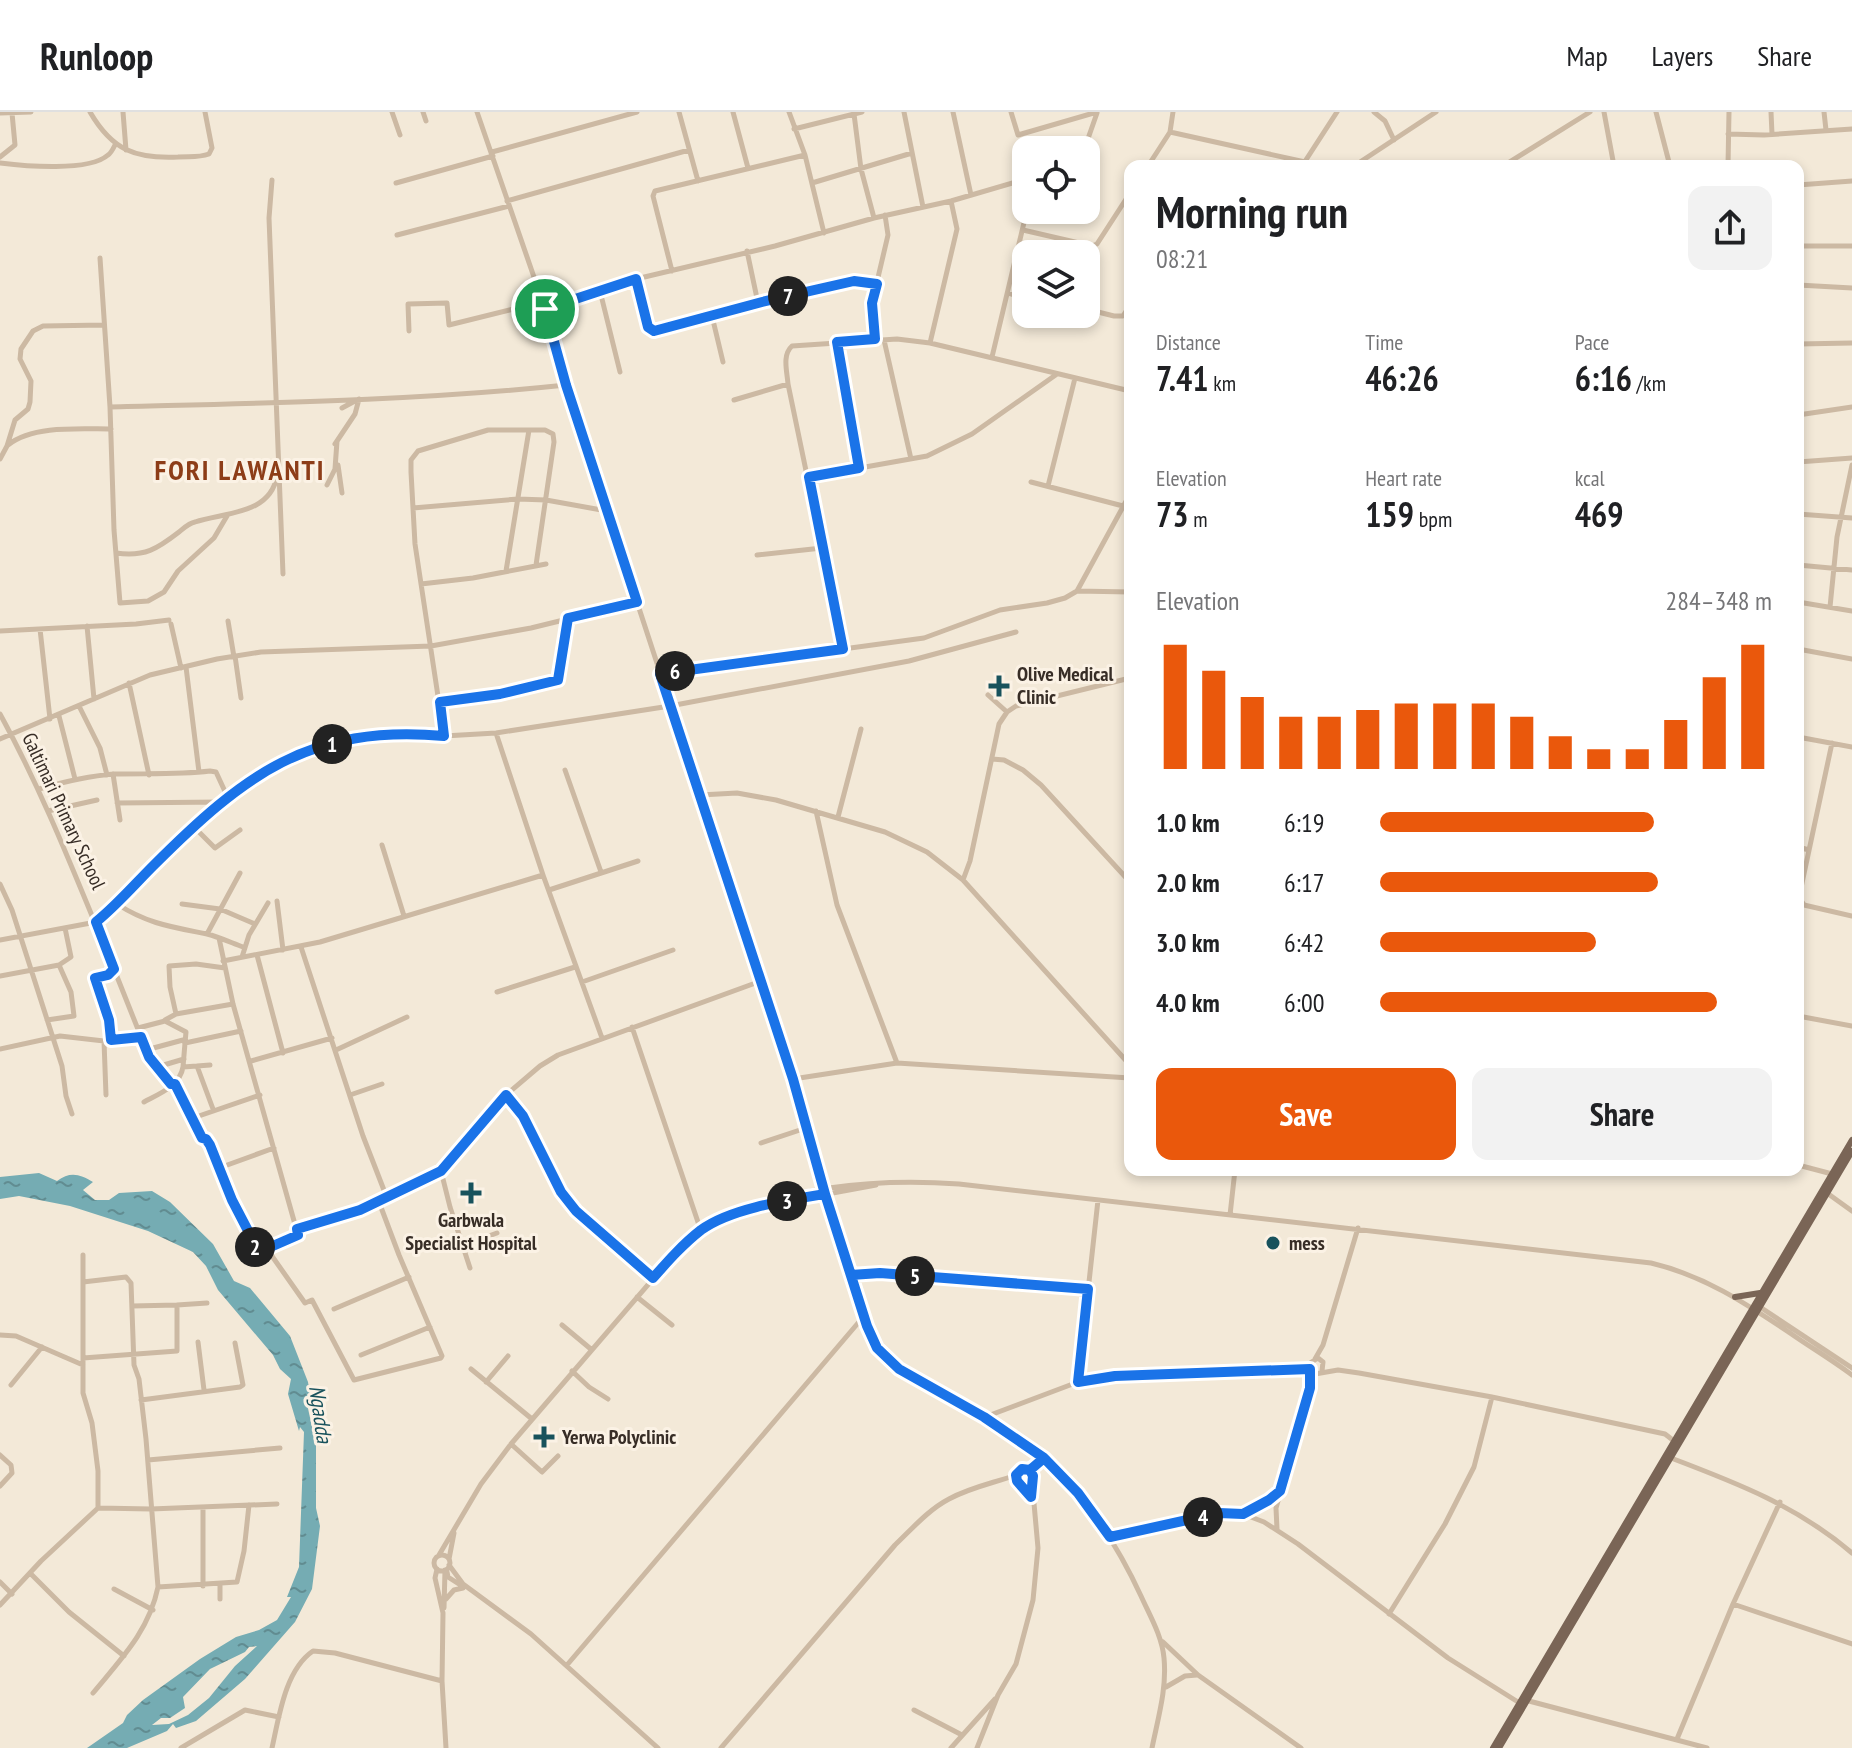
<!DOCTYPE html>
<meta charset="utf-8">
<style>
body{margin:0;font-family:"PT Sans Narrow",sans-serif;background:#f2f2f2;color:#202124;height:100vh;display:flex;flex-direction:column;font-size:30px;white-space:nowrap}
*{box-sizing:border-box;margin:0}
p{font-size:26px;color:#757577}
.icon{flex:none;width:44px;height:44px;fill:none;stroke:currentColor;stroke-width:2;stroke-linecap:round;stroke-linejoin:round}
.map{position:relative;flex:1;overflow:hidden}
.details{position:absolute;left:1124px;top:48px;width:680px;height:1016px;display:flex;flex-direction:column;background:#fff;border-radius:16px;box-shadow:0 4px 12px #0003}
.details>*{flex:none}
.controls{position:absolute;left:1012px;top:24px;display:grid;gap:16px}
.controls a{display:grid;place-items:center;width:88px;height:88px;border-radius:16px;background:#fff;box-shadow:0 4px 12px #0003;font-size:40px}
.pin{position:absolute;display:grid;place-items:center;width:68px;height:68px;color:#fff;margin:-34px;border:4px solid #fff;border-radius:50%;box-shadow:0 2px 8px #0007}
.km{position:absolute;width:40px;height:40px;margin:-20px;border-radius:50%;background:#222;color:#fff;font-size:22px;line-height:40px;text-align:center}
.round{display:grid;place-items:center;flex:none;width:84px;height:84px;border-radius:16px;background:#f2f2f2}
.head{display:flex;align-items:center;justify-content:space-between;height:136px;padding:0 32px}
h1{font-size:44px;font-weight:700;line-height:60px}
.stats{display:grid;grid-template-columns:repeat(3,1fr);gap:12px;height:136px;padding:8px 32px}
.stats div{display:grid;align-content:center}
.stats b{font-size:34px;font-weight:700}
.stats small{font-size:22px;font-weight:400}
.stats p{font-size:22px}
.chart{height:224px;padding:16px 32px}
.chart p{display:flex;justify-content:space-between}
.chart svg{width:100%;height:144px;margin-top:8px;stroke:#ea580c;stroke-width:6}
.button{display:flex;gap:16px;margin-top:auto;padding:16px 32px}
.button a{flex:1;height:92px;border-radius:16px;background:#ea580c;color:#fff;font-size:32px;font-weight:700;line-height:92px;text-align:center}
.button a+a{background:#f2f2f2;color:#202124}
ul{padding:0 32px;list-style:none;font-size:26px}
li{display:grid;grid-template-columns:128px 96px 1fr;align-items:center;height:60px}
li i{height:20px;border-radius:10px;background:#ea580c}
header{display:flex;align-items:center;gap:48px;box-sizing:border-box;height:112px;padding:0 40px;background:#fff;border-bottom:2px solid #e0e0e0}
header strong{font-size:38px}
nav{display:flex;gap:44px;margin-inline-start:auto;font-size:28px}
.map>svg:first-child{display:block}
</style>
<header>
<strong>Runloop</strong>
<nav><a>Map</a><a>Layers</a><a>Share</a></nav>
</header>
<div class="map">
<svg width="1852" height="1636" viewBox="0 0 1852 1636">
<defs>
<pattern id="water-ripples" width="26" height="14" patternUnits="userSpaceOnUse" patternTransform="scale(2)"><rect width="26" height="14" fill="#75acb3"/><path d="M2 4q2-2 4 0t4 0M15 11q2-2 4 0t4 0" fill="none" stroke="#618c91"/></pattern>
</defs>
<rect width="100%" height="100%" fill="#f3e9d8"/>
<path fill="url(#water-ripples)" fill-rule="evenodd" d="M39 1061 57 1069C70 1059 80 1062 93 1070L83 1078 95 1088H109L119 1081 152 1079 170 1090 213 1132 234 1169 250 1176 290 1224 308 1270 310 1282 307 1292 316 1333V1396L320 1414 312 1477 295 1510 245 1567 196 1609 176 1616 173 1612 167 1619 127 1636H87L123 1611 127 1603 143 1588 200 1547 236 1525 259 1518 277 1508 291 1485H287L299 1455 304 1320 300 1315 299 1319 288 1282 291 1267 280 1257 273 1243 218 1178 206 1154 193 1140 148 1119 70 1094 19 1084 0 1087V1065ZM257 1534 235 1554 209 1586 188 1603 169 1612 152 1613 161 1606H170L185 1596 183 1585 210 1557 245 1540 249 1535Z"/>
<g fill="none" stroke-linecap="round" stroke-linejoin="round">
<path stroke="#ccb9a3" stroke-width="5" d="M90 0C112 38 135 47 178 45 189 44 198 46 209 42L212 36 205 0
M123 0 126 38
M392 0 400 23
M423 0 426 9
M477 0 545 197 566 273 793 967 825 1082 868 1218C892 1265 945 1281 988 1307 1061 1352 1105 1406 1141 1484 1150 1504 1162 1524 1164 1546 1167 1577 1158 1606 1152 1636
M679 0 698 69
M733 0 748 56
M789 0 805 43 824 121
M904 0 923 95
M953 0 971 83
M1011 0 1018 23 1097 0
M1374 0 1385 9 1394 28
M1604 0 1614 54
M1656 0 1670 54
M1771 0 1772 22
M1824 0 1826 18
M0 1 31 0
M854 2 861 57 874 106
M794 17 862 0
M1170 20 1305 50
M1728 22 1764 23 1852 17
M1084 38 1097 1
M492 40 637 0
M0 45 15 33 12 1
M0 51C24 54 89 60 108 43 110 42 114 35 115 33
M1148 54 1170 20 1173 0
M1302 54 1337 0
M1354 54 1436 0
M1503 54 1590 0
M1728 54 1729 0
M272 68 269 106 283 462
M396 71 493 44
M812 71 912 41
M1798 73 1852 69
M507 89 689 38
M1023 118 1092 134 1097 132 1130 81
M397 123 509 94
M1798 134H1852
M747 139 758 191
M100 146 110 295 114 418 120 491 148 489 164 480 178 459 214 426 227 404
M672 159 653 84 655 79 805 43
M636 167 648 215 654 219 762 190 854 169 877 172
M1798 173 1852 176
M600 179 620 260
M1008 181 1026 187
M545 197 636 167 775 134 874 106 951 89 1026 67
M1086 197 1114 204H1123L1130 193
M712 204 723 250
M409 219 408 192 447 191 449 213 542 190
M875 227 872 191 888 123 885 103
M884 228 911 347
M837 230 859 356
M930 231 957 117 951 89
M1798 232 1852 231
M992 245 1027 98
M734 288 788 272
M110 295C262 291 415 289 566 273
M342 296 355 289
M1798 303 1852 295
M335 332 355 302 359 287
M8 333C33 313 80 317 111 317
M0 347 7 334 15 308 28 297 30 290 31 269 20 247 21 237 33 219 43 214 104 213
M1798 350 1852 346
M338 353 342 381
M809 365 927 344 972 322 1057 262
M1031 370 1123 394
M327 373 335 357 337 329
M1048 374 1075 266
M413 396 518 387 546 388 607 399
M1798 402 1852 406
M116 441C145 445 157 437 179 420 184 416 189 411 195 410 225 400 270 403 277 364
M757 443 822 436
M1798 453 1852 458
M506 459 529 318
M421 472 473 466 546 452
M1077 479 1130 382
M1798 490 1852 499
M1830 495 1837 425 1852 353
M228 509 234 545
M171 512 181 556
M87 514 94 587
M40 517 50 607
M0 519 136 512 169 508
M843 537 788 272C787 259 782 243 792 234L897 227 930 231 1130 279
M1798 537 1852 547
M235 544 241 586
M186 555 199 660
M660 562 924 526 1000 498 1047 491 1065 486 1077 479 1130 480
M129 571 149 663
M988 583 1007 600
M440 590 500 582 558 568 568 506
M79 594 100 636 107 663
M0 602C45 684 78 771 114 857L108 863 95 866 109 908 111 928
M59 604 75 667
M496 621 543 763 602 926
M444 624 415 432 411 360V348L418 339 488 318H545L553 322 554 330 536 453
M1798 625 1852 635
M0 627 150 563 217 547 261 540 431 534 531 516 637 490
M1832 631 1799 785 1804 793 1852 804
M992 647 1004 648 1023 658 1041 673 1130 770
M565 658 601 760
M113 662 120 708
M39 677C63 670 88 664 114 662 146 661 177 663 210 659L216 660 228 686
M700 683 737 681 776 688 885 720 927 740 963 768 1130 953
M117 691 222 690
M48 699 97 688
M816 699 837 793 897 951
M838 705 861 617
M195 716 215 736 240 718
M382 733 404 804
M1798 735 1809 738
M963 768 970 749 999 612 1007 600 1016 594 1130 566
M0 772 12 798 62 954 66 984 72 1002
M549 778 638 749
M277 789 283 838
M117 792C148 812 172 815 207 822 219 825 232 831 243 835
M182 792 220 797 255 812
M207 822 240 761
M0 828 96 810 235 680 265 658 290 644 318 634 393 622 444 624 496 621 670 594 909 549 1016 520
M301 835 363 1024 387 1086 445 1057 506 983 540 954 558 943 761 869
M257 843 283 941
M242 845 249 823 268 791
M223 849 320 830 543 763
M114 857 149 945 171 972H175L202 1026 208 1030 232 1088 259 1140 298 1123 233 892 219 826
M0 864 59 853 71 845 65 816
M582 870 673 838
M497 880 575 855
M176 902 170 875 169 854 196 852 225 856
M1798 904 1852 914
M47 908 74 904 71 880 59 853
M165 908 176 902 233 892
M632 915 701 1119
M138 916 165 909 186 920 185 931 183 928 146 938
M104 929 106 983
M0 937 60 924 104 929 141 925
M336 938 407 905
M251 949 332 926
M197 954 210 953
M157 955 184 947
M793 967 897 951 1130 966
M350 983 382 972
M506 983 523 1004 561 1080 576 1099 653 1166
M144 990C159 982 180 974 183 955
M213 997 197 954 183 955 185 931 241 919
M193 1006 260 983
M761 1031 806 1016
M1798 1053 1836 1063
M219 1056 274 1036
M441 1059 450 1095 470 1156
M1827 1081 1852 1099
M784 1090 876 1073
M1230 1103 1235 1058
M297 1117 360 1098 387 1086
M464 1133 497 1121
M267 1137 305 1191 312 1188 354 1268 441 1246 442 1244 399 1143 379 1090
M851 1163 880 1161 1088 1177
M83 1170V1143
M637 1185 672 1213
M177 1193 207 1191
M1757 1193 1852 1256
M334 1197 409 1165
M562 1213 592 1238
M0 1223 16 1224 83 1253
M198 1230 204 1278
M361 1243 430 1215
M83 1246 177 1239V1193L132 1194
M1315 1247 1323 1233 1358 1116
M471 1257 532 1307
M572 1259 589 1275 608 1287
M1322 1259 1323 1250 1318 1246 1310 1251V1257L1315 1262 1338 1258 1359 1261 1492 1285 1665 1322 1674 1329
M486 1270 508 1244
M1078 1270 1098 1088
M11 1273 42 1235
M141 1288 240 1275 243 1273 235 1231
M985 1305 1078 1270 1115 1264 1310 1257
M511 1332 542 1360 558 1344
M0 1343 11 1353 12 1361 0 1374
M1671 1346C1737 1371 1797 1394 1852 1441
M148 1348 280 1336
M1030 1358 1033 1364 1032 1369 1027 1373 1019 1371 1016 1366 1020 1358H1030L1044 1346
M203 1395V1474
M1243 1402 1269 1388 1279 1380
M1277 1417 1276 1396 1310 1276 1311 1260
M1110 1425 1219 1401 1243 1402 1264 1410 1298 1432 1448 1546 1518 1590
M439 1443 481 1372 511 1332 677 1139C686 1131 695 1122 706 1116 778 1074 878 1066 959 1072L1651 1151C1705 1164 1745 1191 1790 1221 1810 1235 1832 1248 1852 1263
M434 1451a8 8 0 1 1 16 0a8 8 0 1 1-16 0Z
M449 1447 454 1421
M449 1453 463 1472 531 1522 658 1636
M437 1457 435 1466 443 1501 442 1569 446 1636
M447 1460 448 1465 462 1474
M31 1462 69 1500 124 1544
M0 1470 12 1482
M220 1473V1487
M158 1475 237 1470 244 1439 249 1393
M114 1477 153 1498
M446 1487 454 1478 463 1476
M1733 1492 1852 1532
M0 1493 41 1449 98 1396 151 1397 277 1392
M444 1496 445 1458
M1389 1502 1445 1412 1474 1355 1492 1285
M1163 1530 1198 1563 1301 1636
M567 1553 864 1204
M1166 1575 1185 1564 1197 1563
M93 1581C121 1547 149 1519 158 1475L146 1327 139 1267 134 1253 131 1171 126 1165 83 1170V1281L92 1311 98 1359V1396
M1529 1589 1707 1636
M914 1598 962 1623
M1677 1627 1733 1492 1780 1390
M181 1636 245 1598 279 1605
M272 1636C279 1605 285 1558 313 1539L335 1541 442 1569
M721 1636 895 1433C912 1417 928 1398 949 1387 971 1375 994 1371 1016 1363
M951 1636 995 1587
M977 1636 998 1583 1016 1552 1033 1488 1038 1436 1032 1369"/>
<path stroke="#7a6556" stroke-width="6" d="M1735 1185 1760 1181
M1493 1636 1852 1028
M1499 1636 1852 1039"/>
</g>
<g fill="none" stroke-linecap="round" stroke-linejoin="round">
<g stroke="#fff" stroke-width="16">
<path id="route" d="M545 197 566 273 637 490 568 506 558 568 500 582 440 590 444 624C309 612 244 663 153 754 134 773 117 793 96 810L114 857 108 863 95 866 109 908 111 928 141 925 149 945 171 972H175L202 1026 206 1027 210 1033 232 1088 259 1140 298 1123 297 1117 360 1098 441 1059 506 983 523 1004 561 1080 576 1099 653 1166C668 1149 683 1132 701 1118 731 1096 788 1088 825 1082L867 1214 877 1236 899 1257 984 1305 1044 1346 1030 1358 1033 1364 1031 1385 1017 1369 1016 1363 1022 1357 1030 1358 1044 1346 1078 1381 1110 1425 1219 1401 1243 1402 1269 1388 1280 1379 1310 1276V1257L1115 1264 1078 1270 1088 1177 880 1161 851 1163 825 1082 793 967 660 562 843 537 809 365 859 356 837 230 875 227 872 191 877 172 854 169 762 190 654 219 648 215 636 167 545 197"/>
</g>
<use href="#route" stroke="#1a73e8" stroke-width="10"/>
</g>
<g fill="#18525c" stroke="#fbf2e5" stroke-width="3">
<path d="M995 562h8v8h8v8h-8v8h-8v-8h-8v-8h8z"/>
<path d="M467 1069h8v8h8v8h-8v8h-8v-8h-8v-8h8z"/>
<circle cx="1273" cy="1131" r="8"/>
<path d="M540 1313h8v8h8v8h-8v8h-8v-8h-8v-8h8z"/>
</g>
<g text-anchor="middle" dominant-baseline="central" stroke-width="6" stroke-linejoin="round" paint-order="stroke">
<g font-size="20" font-weight="bold" fill="#372d26" stroke="#fbf2e5" text-anchor="start">
<text x="1017" y="562">Olive Medical<tspan x="1017" dy="23">Clinic</tspan></text>
<text x="471" y="1108" text-anchor="middle">Garbwala<tspan x="471" dy="23">Specialist Hospital</tspan></text>
<text x="1289" y="1131">mess</text>
<text x="562" y="1325">Yerwa Polyclinic</text>
</g>
<g font-size="20" fill="#372d26" stroke="#fbf2e5">
<text transform="translate(64 699) rotate(65)">Galtimari Primary School</text>
</g>
<g font-size="22" font-style="italic" fill="#18525c" stroke="#fbf2e5">
<text transform="translate(321 1302) rotate(82)">Ngadda</text>
</g>
<g font-size="28" font-weight="bold" letter-spacing="2" fill="#8d3d18" stroke="#fbf2e5">
<text x="240" y="357">FORI LAWANTI</text>
</g>
</g>
</svg>
<div class="controls">
<a><svg class="icon" aria-label="locate" viewBox="0 0 24 24"><circle cx="12" cy="12" r="6"/><path d="M12 2v4M12 18v4M2 12h4M18 12h4"/></svg></a>
<a><svg class="icon" aria-label="layers" viewBox="0 0 24 24"><path d="M12 4l9 5-9 5-9-5zM3 14l9 5 9-5"/></svg></a>
</div>
<div class="pin" style="left:545px;top:197px;background:#1e9e55"><svg class="icon" aria-label="arrive" viewBox="0 0 24 24"><path d="M6 21V4h12l-3 4 3 4H6"/></svg></div>
<b class="km" style="left:332px;top:632px">1</b>
<b class="km" style="left:255px;top:1135px">2</b>
<b class="km" style="left:787px;top:1089px">3</b>
<b class="km" style="left:1203px;top:1405px">4</b>
<b class="km" style="left:915px;top:1164px">5</b>
<b class="km" style="left:675px;top:559px">6</b>
<b class="km" style="left:788px;top:184px">7</b>
<section class="details">
<div class="head"><div><h1>Morning run</h1><p>08:21</p></div><a class="round"><svg class="icon" aria-label="share" viewBox="0 0 24 24"><path d="M12 15V3M7 8l5-5 5 5M5 13v7h14v-7"/></svg></a></div>
<div class="stats">
<div><p>Distance</p><b>7.41<small> km</small></b></div>
<div><p>Time</p><b>46:26</b></div>
<div><p>Pace</p><b>6:16<small> /km</small></b></div>
</div>
<div class="stats">
<div><p>Elevation</p><b>73<small> m</small></b></div>
<div><p>Heart rate</p><b>159<small> bpm</small></b></div>
<div><p>kcal</p><b>469</b></div>
</div>
<div class="chart"><p><span>Elevation</span>284–348 m</p>
<svg viewBox="0 0 160 44" preserveAspectRatio="none"><path d="M5 44V6M15 44V14M25 44V22M35 44V28M45 44V28M55 44V26M65 44V24M75 44V24M85 44V24M95 44V28M105 44V34M115 44V38M125 44V38M135 44V29M145 44V16M155 44V6"/></svg>
</div>
<ul>
<li><b>1.0 km</b>6:19<i style="width:70%"></i></li>
<li><b>2.0 km</b>6:17<i style="width:71%"></i></li>
<li><b>3.0 km</b>6:42<i style="width:55%"></i></li>
<li><b>4.0 km</b>6:00<i style="width:86%"></i></li>
</ul>
<div class="button"><a>Save</a><a>Share</a></div>
</section>
</div>
